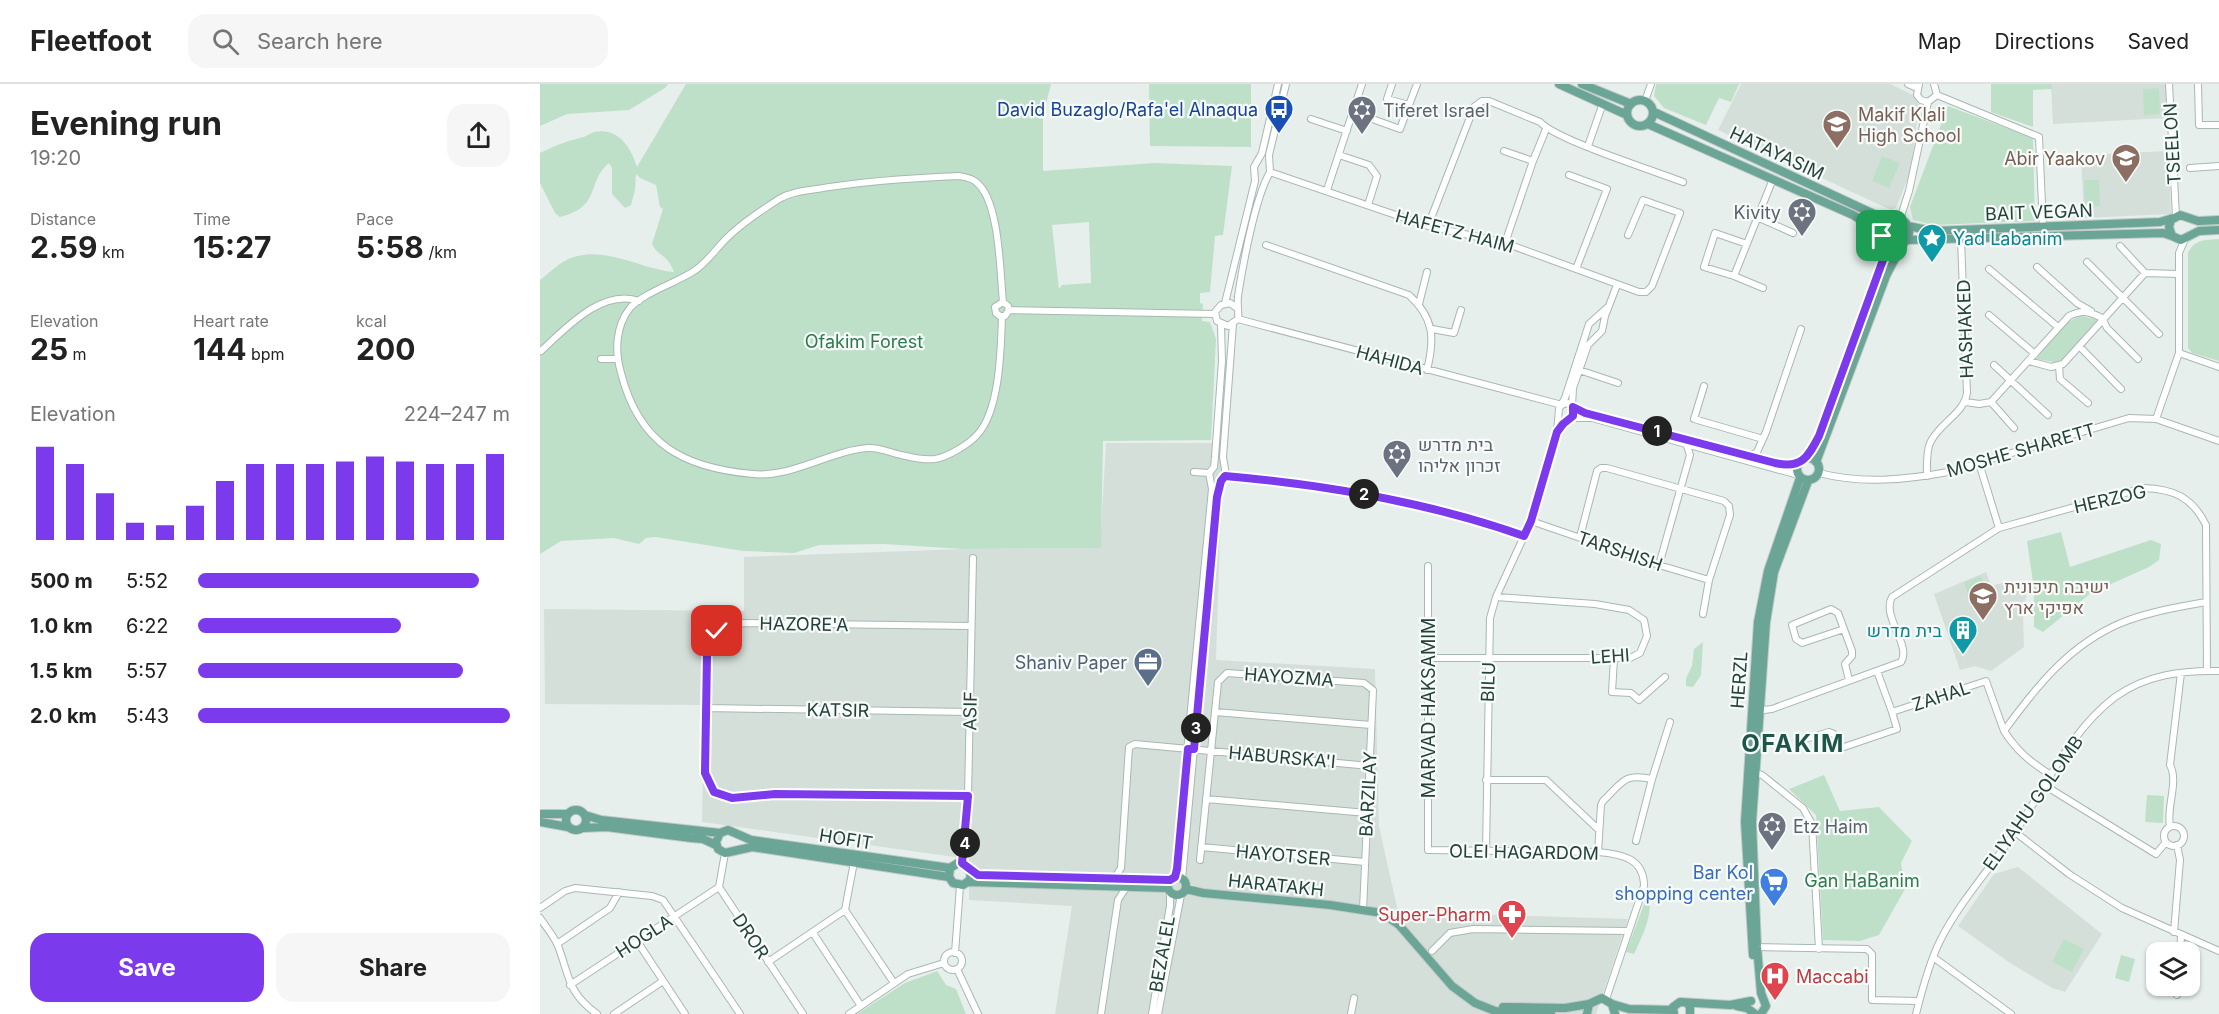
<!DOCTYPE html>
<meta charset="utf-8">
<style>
body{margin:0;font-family:Inter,Heebo,sans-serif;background:#f6f6f6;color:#222;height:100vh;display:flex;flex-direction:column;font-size:22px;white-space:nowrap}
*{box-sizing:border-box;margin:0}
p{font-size:20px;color:#767676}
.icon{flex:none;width:33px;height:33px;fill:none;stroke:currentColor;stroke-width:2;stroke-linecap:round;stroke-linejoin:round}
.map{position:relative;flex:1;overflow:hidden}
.panel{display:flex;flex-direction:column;background:#fff;width:540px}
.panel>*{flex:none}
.buttons{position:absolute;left:1606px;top:858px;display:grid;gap:12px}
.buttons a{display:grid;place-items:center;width:54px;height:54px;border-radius:12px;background:#fff;box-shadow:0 2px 4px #0004;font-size:30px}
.pin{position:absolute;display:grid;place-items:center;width:51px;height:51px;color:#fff;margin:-26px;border-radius:12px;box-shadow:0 3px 9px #0006}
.km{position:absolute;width:30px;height:30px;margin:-15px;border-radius:50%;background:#222;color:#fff;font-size:16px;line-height:30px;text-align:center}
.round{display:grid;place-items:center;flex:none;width:63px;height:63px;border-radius:18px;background:#f6f6f6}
.headline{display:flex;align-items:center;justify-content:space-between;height:102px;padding:0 30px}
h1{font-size:33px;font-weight:700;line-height:45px}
.stats{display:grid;grid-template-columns:repeat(3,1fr);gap:9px;height:102px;padding:6px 30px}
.stats div{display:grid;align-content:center}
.stats b{font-size:30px;font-weight:700}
.stats small{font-size:16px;font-weight:400}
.stats p{font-size:16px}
.chart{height:168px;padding:12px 30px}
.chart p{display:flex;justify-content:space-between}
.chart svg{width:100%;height:108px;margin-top:6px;stroke:#7c3aed;stroke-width:6}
.button{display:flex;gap:12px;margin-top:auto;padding:12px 30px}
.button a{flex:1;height:69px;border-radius:18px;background:#7c3aed;color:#fff;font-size:24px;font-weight:700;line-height:69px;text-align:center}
.button a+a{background:#f6f6f6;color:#222}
ul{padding:0 30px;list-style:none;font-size:20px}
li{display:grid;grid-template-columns:96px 72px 1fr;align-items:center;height:45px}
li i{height:15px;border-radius:8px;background:#7c3aed}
header{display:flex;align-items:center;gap:36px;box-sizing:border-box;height:84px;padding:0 30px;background:#fff;border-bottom:2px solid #e0e0e0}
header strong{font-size:28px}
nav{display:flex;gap:33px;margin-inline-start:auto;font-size:21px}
.search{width:420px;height:54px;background:#f6f6f6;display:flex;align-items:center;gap:15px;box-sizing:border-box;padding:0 21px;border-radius:18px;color:#767676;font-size:22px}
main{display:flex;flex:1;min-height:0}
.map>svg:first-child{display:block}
</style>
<header>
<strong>Fleetfoot</strong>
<div class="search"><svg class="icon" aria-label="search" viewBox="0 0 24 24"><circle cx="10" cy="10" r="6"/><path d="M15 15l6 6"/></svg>Search here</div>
<nav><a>Map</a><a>Directions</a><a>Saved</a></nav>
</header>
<main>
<section class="panel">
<div class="headline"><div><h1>Evening run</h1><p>19:20</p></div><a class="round"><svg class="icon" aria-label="share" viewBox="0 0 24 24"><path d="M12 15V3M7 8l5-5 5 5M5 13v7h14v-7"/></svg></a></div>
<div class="stats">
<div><p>Distance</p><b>2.59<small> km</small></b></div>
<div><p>Time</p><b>15:27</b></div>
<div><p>Pace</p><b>5:58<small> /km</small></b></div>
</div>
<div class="stats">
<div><p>Elevation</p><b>25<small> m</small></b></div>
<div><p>Heart rate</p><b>144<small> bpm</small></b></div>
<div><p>kcal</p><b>200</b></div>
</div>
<div class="chart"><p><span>Elevation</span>224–247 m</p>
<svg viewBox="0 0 160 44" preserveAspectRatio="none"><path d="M5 44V6M15 44V13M25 44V25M35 44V37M45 44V38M55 44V30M65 44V20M75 44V13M85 44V13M95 44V13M105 44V12M115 44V10M125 44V12M135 44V13M145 44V13M155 44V9"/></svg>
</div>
<ul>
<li><b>500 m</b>5:52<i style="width:90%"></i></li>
<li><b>1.0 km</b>6:22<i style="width:65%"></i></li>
<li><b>1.5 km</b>5:57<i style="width:85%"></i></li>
<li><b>2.0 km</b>5:43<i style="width:100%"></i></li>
</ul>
<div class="button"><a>Save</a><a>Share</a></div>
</section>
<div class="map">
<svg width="1679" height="930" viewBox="0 0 1679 930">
<rect width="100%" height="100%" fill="#e6efeb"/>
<path fill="#d4dfda" d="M1201 0H1350L1373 11 1379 21 1371 86 1356 124 1351 126 1178 46Z
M1511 0H1626L1627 34 1513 40Z
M1628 67 1631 130 1544 134 1541 71Z
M566 359H683L676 576 835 585 839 742 858 828 1088 835 1056 930H515L532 822 429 816V775L162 738 164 621 5 620 4 525 204 527V473L423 465 560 464Z
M1446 488 1451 502 1469 497 1471 505 1488 502 1483 529 1484 563 1451 587 1435 582 1420 586 1394 510Z
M1478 783 1562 850 1525 908 1512 904 1470 879 1418 842 1454 790Z"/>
<path fill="#bfe0c8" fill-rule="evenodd" d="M0 0H128L125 4 89 26 27 30 0 42Z
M146 0H511L503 32V87L615 79 692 82 683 151 675 152 670 208 660 209V219L663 220 662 237 670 238 676 255 671 356 563 357 561 464 423 465 344 460 279 461 254 469 203 467 116 453 106 454 99 460 74 454 21 457 0 470V196C9 189 20 178 31 174 64 161 101 185 134 188 126 168 119 174 112 160L123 125 120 123 116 101 100 94 96 90 95 106 91 121 85 124 72 110V84L69 79C46 98 62 123 20 133L15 129 0 99V69C14 62 26 57 40 54 45 53 49 50 54 48 78 43 91 63 97 83ZM549 138 551 199 522 201 519 205 512 141Z
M609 0H711V63L610 62Z
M1116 0H1199L1191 18 1179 14 1166 41 1124 24 1114 12Z
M1451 0H1511L1512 5 1493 6V43L1451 28Z
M1619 4 1620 30 1604 31 1603 5Z
M1408 22 1493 54 1495 137 1393 141 1373 136 1370 123Z
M1342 72 1360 79 1349 104 1332 97Z
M1559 96 1560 122 1545 123 1544 96Z
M1679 155V277L1652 269 1648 264V169C1655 155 1665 156 1679 155Z
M1542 232 1559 236 1523 276 1514 278 1496 275C1509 260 1522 236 1542 232Z
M1521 448 1530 483 1611 456 1621 460 1619 476 1609 483 1551 509 1503 548 1494 543V505L1487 457Z
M1441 492 1450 518 1432 524 1424 498Z
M1163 558 1161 591 1153 603 1146 602V594L1152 582 1154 565Z
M1284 691 1300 727 1339 723 1372 757 1361 779 1365 805 1339 851 1320 857 1283 856 1276 731 1249 705Z
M1607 711 1624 712 1623 739 1605 738Z
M1106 815 1110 816C1111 835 1102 853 1094 870L1086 868Z
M1524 855 1544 865 1532 888 1512 878Z
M1581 871 1595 875 1589 898 1575 894Z
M397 887 406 901 416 905 426 930H317L365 899Z"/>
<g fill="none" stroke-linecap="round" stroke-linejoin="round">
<g stroke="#a8b8b2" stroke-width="8">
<path id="minor" d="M852 0 847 15 869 21
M1368 0 1377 4
M1379 0 1377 11 1381 16 1388 18 1397 11 1394 0
M1629 0 1636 132
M1658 0 1659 41H1679
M1397 11 1499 53 1503 143
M1105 17 1111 0
M813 28 860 45 877 0
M771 35 807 47
M1048 62 1063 19
M964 67 993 77
M799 71 829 81 837 92 828 121
M1650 84 1679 82
M730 88 888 142 965 159 1099 208H1106L1112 202 1140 129 1103 116 1088 151
M730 88 729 71 746 0
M1029 91 1067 105 1036 185
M787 106 822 0
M1217 133 1253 149
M1360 135 1369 107 1388 18
M888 142 934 23 942 17H949L1000 38C1016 56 1115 87 1143 98
M965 159 993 77 1006 45
M726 161 869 211C894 234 895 254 887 286
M1580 162 1605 189
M1547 178 1619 250
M1497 183 1537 219 1551 227
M1449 185 1518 243
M1194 192 1164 183 1175 149 1207 160
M1223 204 1194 192 1233 95
M685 219 715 97 714 83 722 69 738 0
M879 220 887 188
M697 224 690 219 681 221 675 228 677 237 688 242 698 235C699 227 697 220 698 212 703 180 715 114 730 88
M469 226 675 230
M1449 231 1495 270
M462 232C461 264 460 327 437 351 429 360 408 373 395 375 387 376 374 374 366 372 353 370 340 363 328 364 289 367 252 394 213 390 143 384 99 360 81 289 75 268 75 243 90 224 103 209 136 199 154 187 168 178 176 164 188 153 203 138 222 126 239 115 251 108 264 107 277 105 324 97 372 94 419 92 424 93 432 94 436 98 460 116 460 190 463 218L468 222 469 226 465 232H460L456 229 455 223 463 218
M1562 234 1567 244 1598 275
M698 235 1022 321
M892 245 914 249 921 226
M1540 263 1581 305
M1 267C25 245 62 204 99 217
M1639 269 1679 283
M61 275H78
M1489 277 1511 283 1523 280 1605 189 1638 190
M1454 281 1508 331
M1519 282 1520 295 1548 319
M1039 286 1078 299
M1164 302 1154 335 1223 355
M1426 318 1439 320 1451 318 1529 232C1543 225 1551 228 1564 235
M1451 318 1474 344
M1023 320 1029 319 1038 326 1049 330
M1032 322 1033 304 1048 261 1062 247 1065 232 1077 201
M1616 335 1639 269V169L1645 155
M1019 345 1031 334H1052L1258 391
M1169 361 1240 380 1258 379
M1210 372 1217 368 1226 348 1261 245
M1439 379 1459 444
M654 388 669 389
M1279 389C1321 400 1365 396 1408 388L1589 334 1616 335 1679 357
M685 392C787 400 888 418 984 452
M1387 392C1387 381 1386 369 1390 359 1399 339 1424 330 1427 309L1421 156
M991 437 1119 481 1169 496
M1040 453 1057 387 1061 384H1067L1184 417 1189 422 1190 431 1169 496 1163 530
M1119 481 1150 371 1146 359
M888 482V766L1058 768C1081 770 1104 774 1104 802L1066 915
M1304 545 1262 559 1256 555 1252 541 1291 525 1298 529 1312 567V572L1305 580 1309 596
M888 574H1090L1100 569 1107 552 1104 536 1089 526 1055 520 956 513
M1074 575 1072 608 1091 609 1099 616 1125 593
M1337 587 1352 628
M166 624 430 628
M1216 627 1232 625 1361 578C1372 562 1341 532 1352 513L1459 444 1603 404C1634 405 1652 413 1666 441L1667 587
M675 628 831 641
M1265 655 1289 648 1294 650 1299 661 1304 663 1357 645 1352 628 1446 597 1464 647
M1214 688 1222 691 1263 724 1272 740 1279 865
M1511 691C1490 678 1477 667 1464 647 1496 603 1529 561 1581 539 1608 528 1638 523 1666 518
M946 696H1006L1059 746
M1504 701 1616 770 1626 758
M428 712 235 710 192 714 174 708 165 689 169 558 172 552 184 543 200 539 431 542
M666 715 827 729
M1624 752a10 10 0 1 1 20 0a10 10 0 1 1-20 0Z
M1630 742C1626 723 1639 698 1630 681L1641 589
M1475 748 1529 790 1582 824 1679 867
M1096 757 1112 695 1130 638
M661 763 825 778
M946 768 950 534 956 513 991 437 1017 348 1019 325 1025 314 1049 240 1069 222
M1058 768 1061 721 1063 717C1083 698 1083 689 1112 695
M185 769 179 803 263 930
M660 776 678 598 687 589 824 599 833 606 823 826
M422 779 428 712 433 474
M635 793 672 405 669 389 674 383 675 373 682 277 681 241
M574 795 581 784 589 663 595 660 830 682
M642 795 677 413 681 397 686 391 683 373 693 240
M0 824 25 807 35 804 112 812 123 816 200 930
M305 826 354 899
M0 834C6 843 14 852 18 862 30 893 27 908 57 930
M1634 848 1640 776 1637 761
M273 849 321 922
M97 857 145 930
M17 860 70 824 79 808
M1215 863 1327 865 1332 870V916L1379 917
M892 867 910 849 933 845 1088 847
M1640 868 1641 852
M404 877a9 9 0 1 1 18 0a9 9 0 1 1-18 0Z
M415 869 420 802
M1393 873 1471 930
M228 878 305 826 314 778
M417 885 438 930
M30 901 179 803
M1637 911 1638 902
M74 930 123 897
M309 930 368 890 404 879
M561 930 578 816 587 802
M612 930 630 822V809
M618 930 641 811
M811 930 814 914
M1376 930C1382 906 1389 879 1400 857 1420 817 1451 784 1475 748 1506 703 1530 647 1575 613 1606 591 1642 586 1679 587"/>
</g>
<g stroke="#c2cac8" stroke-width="10">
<path id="major" d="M1019 0 1087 31
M1042 0 1091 20
M1087 29a13 13 0 1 1 26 0a13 13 0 1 1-26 0Z
M1114 28 1336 131 1349 135
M1108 40 1313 131 1341 148
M1341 148a14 14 0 1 1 28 0a14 14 0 1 1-28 0Z
M1679 136 1658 137 1640 131 1631 136 1629 143 1632 152 1641 156 1659 147 1679 146
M1368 142 1393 147 1620 138 1633 134
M1367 156 1623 149 1632 152
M1257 385a11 11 0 1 1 22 0a11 11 0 1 1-22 0Z
M1267 374 1279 352 1343 176 1347 159
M1276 378 1346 192 1362 161
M26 736a10 10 0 1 1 20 0a10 10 0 1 1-20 0Z
M0 730H28
M45 731 61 736 180 749
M0 738 28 743
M43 744 67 743 151 754 163 755 176 761
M431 787 430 796 423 801 413 799 409 793 410 784 418 779C429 780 433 790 444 793L630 796
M628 802a9 9 0 1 1 18 0a9 9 0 1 1-18 0Z
M409 793 212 763 185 769 178 765 176 758 180 749 188 746 211 756 410 784
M428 798 627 804
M646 805 663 809 790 821 842 829 859 841 912 902 935 919 955 927 1011 930
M1213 871 1205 738 1218 538 1228 487 1260 394
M1147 919 1150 923V930
M1072 920 1089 925 1133 926
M1197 922 1207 924 1215 930
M963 923 1025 924 1049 920
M1047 930 1049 920 1062 914 1072 920 1075 930
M1134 930 1133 923 1140 918 1190 921 1211 917
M1221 930 1226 922 1221 909 1217 863 1212 738 1226 538 1234 488 1268 397"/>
</g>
<use href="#minor" stroke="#fff" stroke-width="6"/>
<use href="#major" stroke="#6aa596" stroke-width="8"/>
</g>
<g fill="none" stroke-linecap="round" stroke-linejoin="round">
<g stroke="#fff" stroke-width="12">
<path id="route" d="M177 547 169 558 167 572 165 689 174 708 192 714 235 710 428 712 422 779 438 791 630 796 635 793 637 785 648 665H654L677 413 681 397 685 392C787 401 888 418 984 452L991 437 1017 348 1023 340 1033 332V323L1045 329 1235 379C1262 385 1268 373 1279 352L1343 176 1347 159 1342 152"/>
</g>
<use href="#route" stroke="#7c3aed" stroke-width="8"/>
</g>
<defs>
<g id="bus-pin" transform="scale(1.5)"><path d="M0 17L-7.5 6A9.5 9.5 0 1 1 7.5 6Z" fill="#1a4fb4" stroke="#f7fbf9"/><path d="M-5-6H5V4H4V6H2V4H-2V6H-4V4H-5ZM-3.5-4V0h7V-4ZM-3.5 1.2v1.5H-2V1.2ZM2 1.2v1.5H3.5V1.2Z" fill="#fff"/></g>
<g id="synagogue-pin" transform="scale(1.5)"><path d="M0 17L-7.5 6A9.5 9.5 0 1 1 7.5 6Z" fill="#6b7280" stroke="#f7fbf9"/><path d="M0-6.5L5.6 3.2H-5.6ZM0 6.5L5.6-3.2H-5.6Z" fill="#fff"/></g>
<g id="school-pin" transform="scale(1.5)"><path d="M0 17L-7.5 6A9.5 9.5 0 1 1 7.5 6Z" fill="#8d6e63" stroke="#f7fbf9"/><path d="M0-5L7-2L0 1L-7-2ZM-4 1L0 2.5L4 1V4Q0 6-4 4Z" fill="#fff"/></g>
<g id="sight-pin" transform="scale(1.5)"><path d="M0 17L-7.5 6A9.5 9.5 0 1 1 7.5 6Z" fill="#0f9aa8" stroke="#f7fbf9"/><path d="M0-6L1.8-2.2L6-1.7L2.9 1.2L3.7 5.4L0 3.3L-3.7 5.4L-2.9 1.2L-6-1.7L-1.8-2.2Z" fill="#fff"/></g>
<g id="building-pin" transform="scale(1.5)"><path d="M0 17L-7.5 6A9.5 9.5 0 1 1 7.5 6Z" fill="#0f9aa8" stroke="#f7fbf9"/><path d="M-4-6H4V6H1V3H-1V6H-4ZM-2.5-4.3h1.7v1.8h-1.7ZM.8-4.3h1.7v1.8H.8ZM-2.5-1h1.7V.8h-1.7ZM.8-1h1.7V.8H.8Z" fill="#fff"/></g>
<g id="office-pin" transform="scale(1.5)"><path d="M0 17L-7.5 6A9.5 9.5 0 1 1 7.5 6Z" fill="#5c6f8a" stroke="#f7fbf9"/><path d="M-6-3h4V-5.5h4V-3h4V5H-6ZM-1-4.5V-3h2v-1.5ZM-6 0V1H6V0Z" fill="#fff"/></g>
<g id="supermarket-pin" transform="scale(1.5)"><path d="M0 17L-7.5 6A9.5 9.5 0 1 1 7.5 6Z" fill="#3f7fe0" stroke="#f7fbf9"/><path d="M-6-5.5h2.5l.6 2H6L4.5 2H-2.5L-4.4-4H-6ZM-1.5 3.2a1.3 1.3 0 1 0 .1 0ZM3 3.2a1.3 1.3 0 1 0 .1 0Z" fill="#fff"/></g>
<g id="pharmacy-pin" transform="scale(1.5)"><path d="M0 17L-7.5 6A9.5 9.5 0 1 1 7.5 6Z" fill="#e0444e" stroke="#f7fbf9"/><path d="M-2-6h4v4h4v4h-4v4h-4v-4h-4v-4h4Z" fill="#fff"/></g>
<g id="hospital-pin" transform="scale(1.5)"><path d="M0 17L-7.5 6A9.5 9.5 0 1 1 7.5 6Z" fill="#e0444e" stroke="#f7fbf9"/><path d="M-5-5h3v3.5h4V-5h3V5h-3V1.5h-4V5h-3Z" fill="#fff"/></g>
</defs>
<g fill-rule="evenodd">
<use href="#bus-pin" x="739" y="25"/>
<use href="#synagogue-pin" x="822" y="26"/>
<use href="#school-pin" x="1297" y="40"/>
<use href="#school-pin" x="1586" y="74"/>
<use href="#synagogue-pin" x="1262" y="128"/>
<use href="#sight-pin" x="1392" y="154"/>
<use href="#synagogue-pin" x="857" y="370"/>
<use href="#school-pin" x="1443" y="512"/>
<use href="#building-pin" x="1423" y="546"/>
<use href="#office-pin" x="608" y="578"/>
<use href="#synagogue-pin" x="1232" y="742"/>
<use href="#supermarket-pin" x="1234" y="798"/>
<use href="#pharmacy-pin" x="972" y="830"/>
<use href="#hospital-pin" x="1235" y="892"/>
</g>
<g text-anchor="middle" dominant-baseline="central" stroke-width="4.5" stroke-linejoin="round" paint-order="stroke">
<g font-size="18" fill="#164399" stroke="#f7fbf9" text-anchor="end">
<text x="718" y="25">David Buzaglo/Rafa'el Alnaqua</text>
</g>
<g font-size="18" fill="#5b616d" stroke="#f7fbf9" text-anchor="start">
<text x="843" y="26">Tiferet Israel</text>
<text x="1241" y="128" text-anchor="end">Kivity</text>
<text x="878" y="360">בית מדרש<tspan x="878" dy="21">זכרון אליהו</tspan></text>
<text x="1253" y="742">Etz Haim</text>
</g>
<g font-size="18" fill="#785e54" stroke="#f7fbf9" text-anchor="start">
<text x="1318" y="30">Makif Klali<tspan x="1318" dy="21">High School</tspan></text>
<text x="1565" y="74" text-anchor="end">Abir Yaakov</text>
<text x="1464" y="502">ישיבה תיכונית<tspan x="1464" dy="21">אפיקי ארץ</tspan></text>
</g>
<g font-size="18" fill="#24423a" stroke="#f7fbf9">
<text transform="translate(1632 60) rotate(-93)">TSEELON</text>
<text transform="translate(1237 69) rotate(25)">HATAYASIM</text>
<text transform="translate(1499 128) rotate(-2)">BAIT VEGAN</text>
<text transform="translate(915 147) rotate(15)">HAFETZ HAIM</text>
<text transform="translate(1425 245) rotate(-92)">HASHAKED</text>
<text transform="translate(850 276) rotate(15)">HAHIDA</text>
<text transform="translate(1481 366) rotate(-16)">MOSHE SHARETT</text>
<text transform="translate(1570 415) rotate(-13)">HERZOG</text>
<text transform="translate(1080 467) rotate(19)">TARSHISH</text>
<text transform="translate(264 540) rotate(1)">HAZORE'A</text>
<text transform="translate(1070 572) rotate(-4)">LEHI</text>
<text transform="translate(749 593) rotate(4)">HAYOZMA</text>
<text transform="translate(1199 596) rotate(-86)">HERZL</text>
<text transform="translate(948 598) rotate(-88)">BILU</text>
<text transform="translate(1401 612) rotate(-18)">ZAHAL</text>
<text transform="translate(888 624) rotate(-90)">MARVAD HAKSAMIM</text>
<text transform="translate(298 626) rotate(1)">KATSIR</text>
<text transform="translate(430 627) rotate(-89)">ASIF</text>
<text transform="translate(742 673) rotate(5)">HABURSKA'I</text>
<text transform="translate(828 710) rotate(-87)">BARZILAY</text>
<text transform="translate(1493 719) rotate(-55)">ELIYAHU GOLOMB</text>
<text transform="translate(306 755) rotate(9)">HOFIT</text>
<text transform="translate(984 768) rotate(1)">OLEI HAGARDOM</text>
<text transform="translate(743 771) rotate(5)">HAYOTSER</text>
<text transform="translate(736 801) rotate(6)">HARATAKH</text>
<text transform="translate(104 852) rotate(-33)">HOGLA</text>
<text transform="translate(211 852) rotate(56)">DROR</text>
<text transform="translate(622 870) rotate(-80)">BEZALEL</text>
</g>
<g font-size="18" fill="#0d838f" stroke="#f7fbf9" text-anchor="start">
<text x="1413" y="154">Yad Labanim</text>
<text x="1402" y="546" text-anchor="end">בית מדרש</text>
</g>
<g font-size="18" fill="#2d7a4b" stroke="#f7fbf9">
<text x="324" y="257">Ofakim Forest</text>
<text x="1322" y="796">Gan HaBanim</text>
</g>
<g font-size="18" fill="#4e5e75" stroke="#f7fbf9" text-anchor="end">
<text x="587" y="578">Shaniv Paper</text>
</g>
<g font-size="18" fill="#366cbe" stroke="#f7fbf9" text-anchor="end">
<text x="1213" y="788">Bar Kol<tspan x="1213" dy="21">shopping center</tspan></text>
</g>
<g font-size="18" fill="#be3a42" stroke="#f7fbf9" text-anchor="end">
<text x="951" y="830">Super-Pharm</text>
<text x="1256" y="892" text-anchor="start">Maccabi</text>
</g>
<g font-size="24" font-weight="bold" letter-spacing="1.5" fill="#1f5548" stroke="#f7fbf9">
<text x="1253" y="659">OFAKIM</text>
</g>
</g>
</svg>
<div class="buttons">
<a><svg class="icon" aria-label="layers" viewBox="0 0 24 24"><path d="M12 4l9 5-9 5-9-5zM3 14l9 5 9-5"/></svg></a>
</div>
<div class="pin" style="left:1342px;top:152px;background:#1e9e55"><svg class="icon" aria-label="arrive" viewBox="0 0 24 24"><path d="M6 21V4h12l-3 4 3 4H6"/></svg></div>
<div class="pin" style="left:177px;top:547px;background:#d93025"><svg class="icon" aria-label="check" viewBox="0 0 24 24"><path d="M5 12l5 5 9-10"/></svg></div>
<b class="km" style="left:1117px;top:347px">1</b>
<b class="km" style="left:824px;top:410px">2</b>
<b class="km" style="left:656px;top:644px">3</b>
<b class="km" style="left:425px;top:759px">4</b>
</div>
</main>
